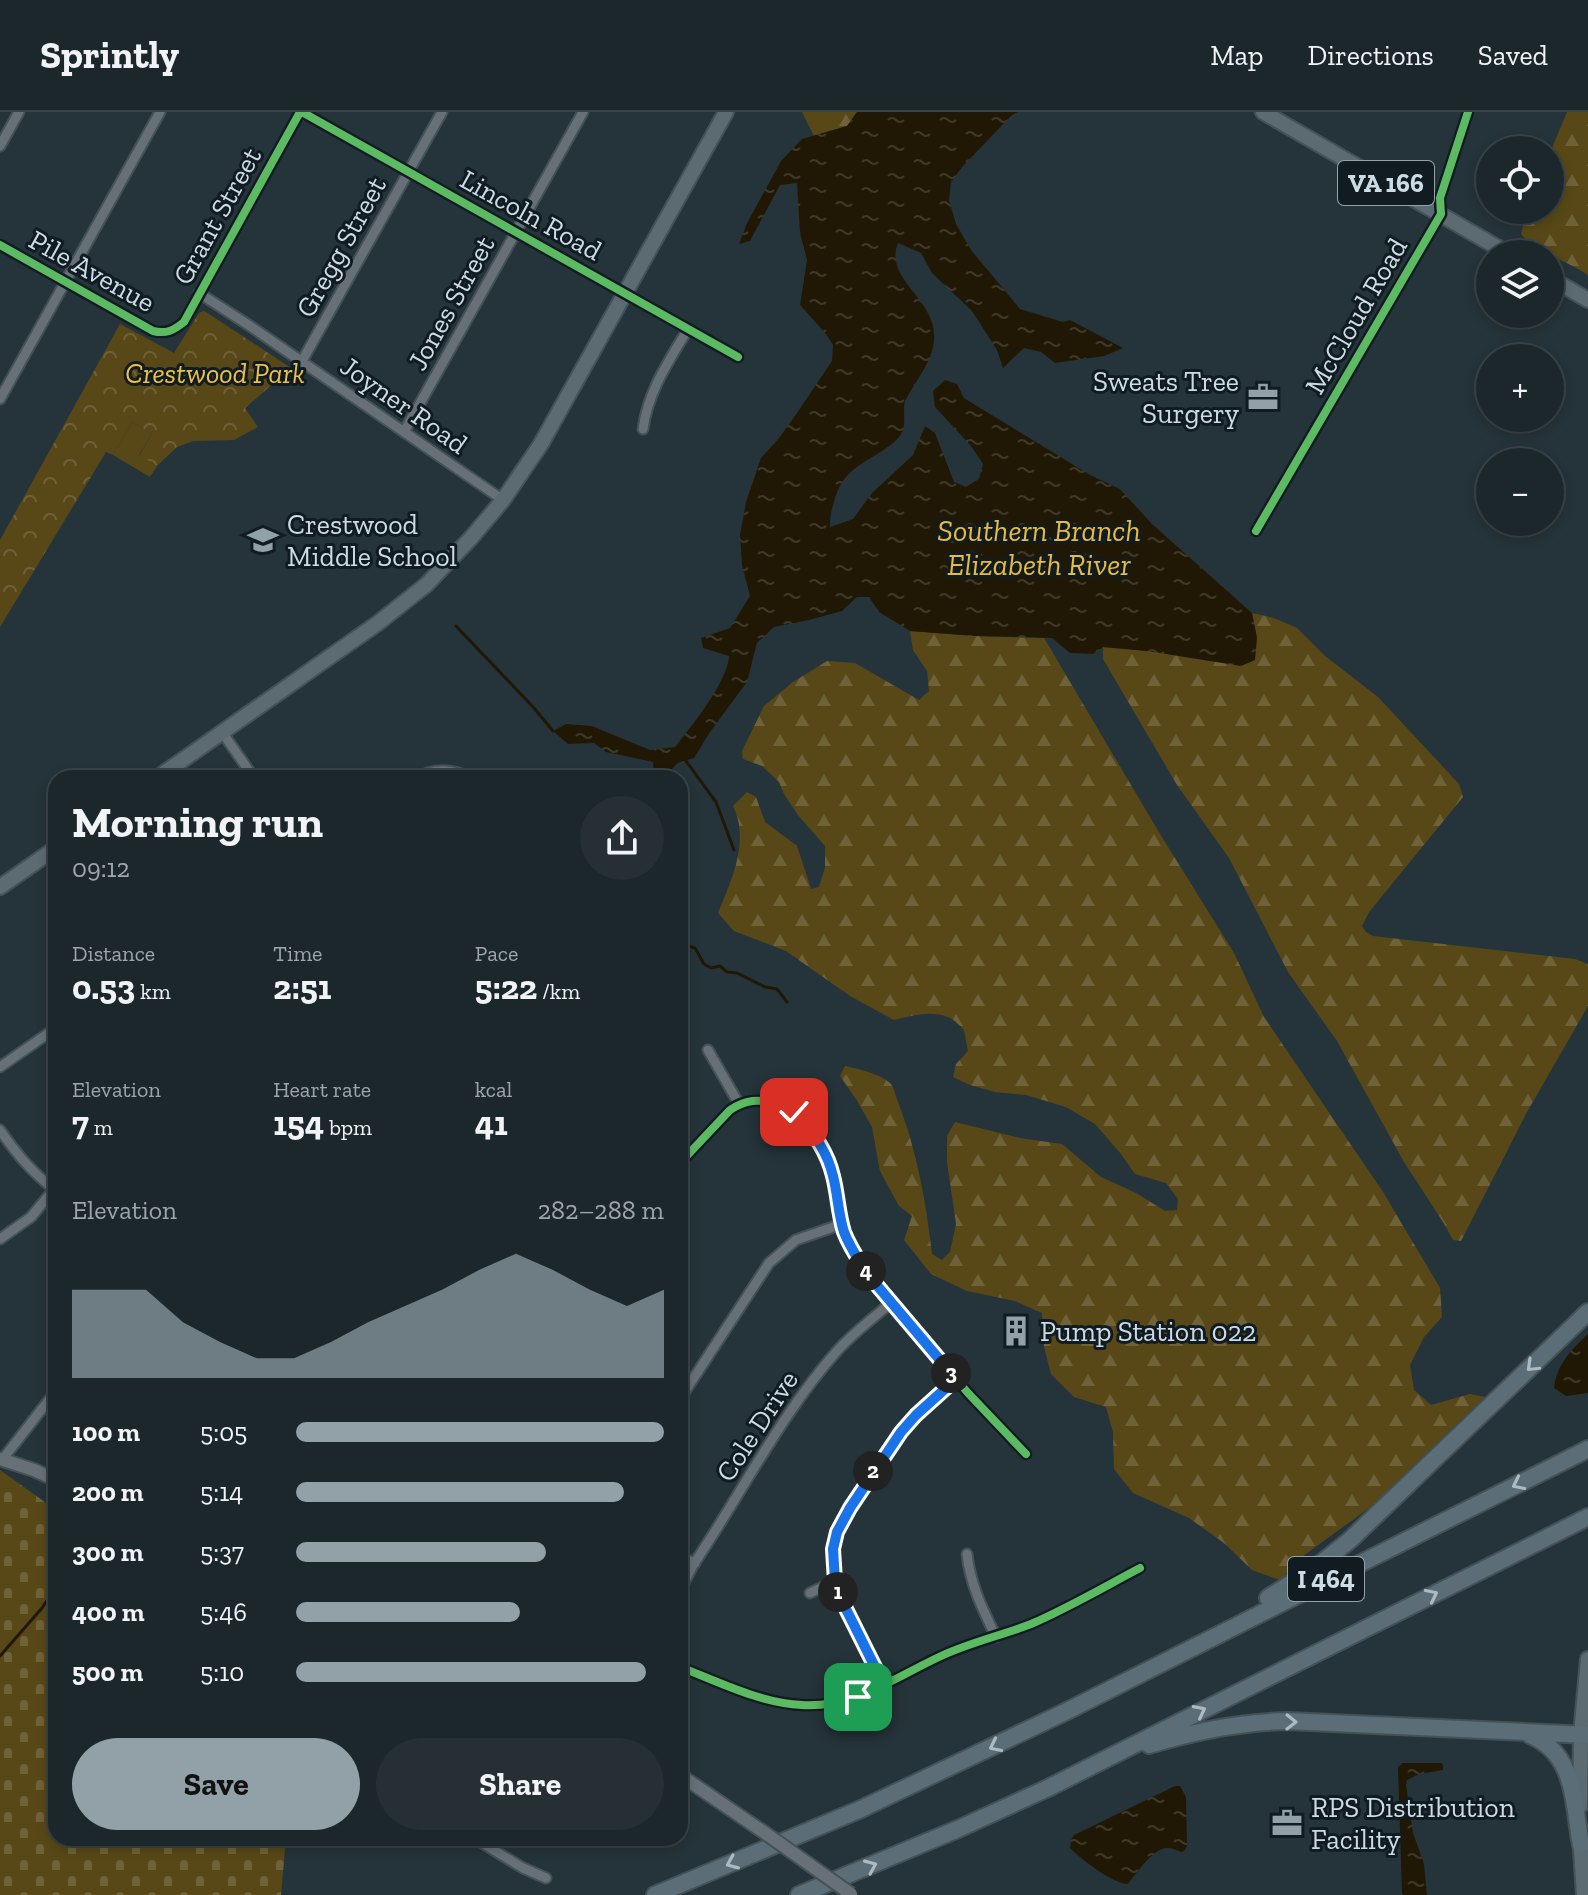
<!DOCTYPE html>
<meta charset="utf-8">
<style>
body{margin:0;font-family:"Zilla Slab",serif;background:#252f34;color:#f1f3f6;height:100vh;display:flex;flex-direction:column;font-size:30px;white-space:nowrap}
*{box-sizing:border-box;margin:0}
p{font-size:26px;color:#a0a5a9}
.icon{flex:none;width:44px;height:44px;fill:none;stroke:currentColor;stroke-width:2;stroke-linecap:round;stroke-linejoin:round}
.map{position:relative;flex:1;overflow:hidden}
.details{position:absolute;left:48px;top:658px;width:640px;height:1076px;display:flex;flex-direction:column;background:#1c272c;border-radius:24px;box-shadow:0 4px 12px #0003,0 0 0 2px #3a4448}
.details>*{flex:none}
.controls{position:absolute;left:1476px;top:24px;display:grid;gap:16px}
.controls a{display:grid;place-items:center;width:88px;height:88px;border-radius:50%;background:#1c272c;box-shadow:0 4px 12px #0003,0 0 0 2px #3a4448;font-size:40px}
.pin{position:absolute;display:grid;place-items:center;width:68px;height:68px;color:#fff;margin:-34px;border-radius:16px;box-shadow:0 4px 12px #0006}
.km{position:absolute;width:40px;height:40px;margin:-20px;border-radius:50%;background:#222;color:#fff;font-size:22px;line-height:40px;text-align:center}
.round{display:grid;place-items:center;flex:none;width:84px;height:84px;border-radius:42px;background:#252f34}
.head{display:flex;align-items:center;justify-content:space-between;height:136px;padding:0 24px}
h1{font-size:44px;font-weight:700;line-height:60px}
.stats{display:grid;grid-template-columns:repeat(3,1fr);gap:12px;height:136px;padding:8px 24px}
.stats div{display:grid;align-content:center}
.stats b{font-size:34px;font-weight:700}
.stats small{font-size:22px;font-weight:400}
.stats p{font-size:22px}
.chart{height:224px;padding:16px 24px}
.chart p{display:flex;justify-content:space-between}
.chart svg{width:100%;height:144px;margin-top:8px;fill:#92a1a8;opacity:.7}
.cta{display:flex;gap:16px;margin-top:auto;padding:16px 24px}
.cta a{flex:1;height:92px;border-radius:48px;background:#92a1a8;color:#111;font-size:32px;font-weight:700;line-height:92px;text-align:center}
.cta a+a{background:#252f34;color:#f1f3f6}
ul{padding:0 24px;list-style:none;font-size:26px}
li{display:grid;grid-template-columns:128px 96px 1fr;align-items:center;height:60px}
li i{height:20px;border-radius:10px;background:#92a1a8}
header{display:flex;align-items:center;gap:48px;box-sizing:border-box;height:112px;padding:0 40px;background:#1c272c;border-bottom:2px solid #3a4448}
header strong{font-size:38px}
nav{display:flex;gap:44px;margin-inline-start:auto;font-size:28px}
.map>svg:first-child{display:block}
</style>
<header>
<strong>Sprintly</strong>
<nav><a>Map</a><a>Directions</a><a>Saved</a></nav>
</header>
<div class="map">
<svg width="1588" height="1783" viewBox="0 0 1588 1783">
<defs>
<pattern id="forest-firs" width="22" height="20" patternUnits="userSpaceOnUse" patternTransform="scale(2)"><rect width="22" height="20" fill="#584817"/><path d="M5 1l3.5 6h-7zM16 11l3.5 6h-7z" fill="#6f6239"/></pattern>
<pattern id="cemetery-stones" width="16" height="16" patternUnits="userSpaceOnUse" patternTransform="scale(2)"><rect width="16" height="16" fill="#584817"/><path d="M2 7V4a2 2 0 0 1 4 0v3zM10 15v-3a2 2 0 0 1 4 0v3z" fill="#6f6239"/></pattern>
<pattern id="park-crowns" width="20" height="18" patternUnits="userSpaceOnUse" patternTransform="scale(2)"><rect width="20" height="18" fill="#584817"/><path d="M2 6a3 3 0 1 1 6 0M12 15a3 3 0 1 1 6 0" fill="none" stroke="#6f6239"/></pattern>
<pattern id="water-ripples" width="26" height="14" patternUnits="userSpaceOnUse" patternTransform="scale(2)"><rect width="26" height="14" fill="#201805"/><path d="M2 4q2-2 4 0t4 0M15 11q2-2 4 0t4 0" fill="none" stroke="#3f3929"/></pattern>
</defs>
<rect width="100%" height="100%" fill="#25343a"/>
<path fill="url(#forest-firs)" d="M802 0H857L847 14 814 24Z
M1567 0H1588V163C1568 149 1535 140 1521 122L1527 98H1550V41Z
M1252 501 1274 506 1297 516 1325 544 1378 585 1459 672 1463 685 1369 800 1362 814 1366 820 1373 824 1575 847 1588 852V894L1527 1000 1461 1129 1453 1128 1443 1110 1404 1050 1337 929 1288 860 1229 746 1177 673 1103 547V535L1147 539 1257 526Z
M910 519 975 524 1044 526 1160 722 1234 841 1264 905 1383 1080 1440 1176 1442 1205 1424 1225 1410 1253 1414 1278 1431 1293 1470 1282 1485 1285 1369 1396 1303 1444 1280 1468 1252 1458 1224 1431 1189 1406 1133 1381 1114 1357 1113 1320 1106 1295 1074 1285 1051 1262 1044 1235 1042 1201 1015 1189 967 1179 931 1162 904 1128 912 1104 899 1094 880 1059 872 1015 856 987 840 964 845 954C858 957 882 962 891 972 894 976 896 985 898 990 917 1039 926 1090 932 1142L942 1148 950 1140 956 1112 947 1050V1024L955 1010 1020 1026 1062 1032 1101 1065 1136 1081 1165 1099 1177 1098 1178 1087 1166 1071 1135 1062 1121 1042 1095 1012 1066 995 1026 983 995 980 970 973 953 965 956 952 968 939 964 918C960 914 954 907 948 905 932 898 910 904 894 908L850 884 786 839 734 819 718 801C732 767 750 729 733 694L747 680 756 685 765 710 797 734 811 777 819 775 825 756V734L798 703 784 682 779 670 762 654 743 647 742 639 764 594 793 570 827 549 855 551 919 588 929 579 927 559 913 538Z"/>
<path fill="url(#cemetery-stones)" d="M0 1358 49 1393 56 1401V1726H286L281 1783H0Z"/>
<path fill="url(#park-crowns)" d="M203 199 206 200 291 256 245 296 258 315 234 328 193 329 177 335 157 354 139 344 152 322 132 310 113 343 106 340 0 515V428L120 212 174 241 199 201Z"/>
<path fill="#584817" d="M132 310 152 322 139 343 157 354 150 365 113 343Z"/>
<path fill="url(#water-ripples)" d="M857 0H1018L1012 3 963 54 951 70 949 88 956 112 971 138 1020 197 1063 210 1070 208 1123 236 1104 244 1055 251 1041 240 1024 236 1003 256 997 238 972 199 932 161 921 141 898 131C882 171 947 190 932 239 928 254 913 274 905 289 902 301 908 315 899 325 894 332 886 336 879 341 856 355 841 362 834 390 831 399 830 406 830 415L853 407 872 381 913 343 925 314 935 321 954 370 966 375 979 367 983 352 971 334 935 295 933 279 945 268 957 272 964 286 1090 363 1120 377 1152 412 1252 501 1257 526 1255 548 1241 554 1147 539 1103 535 1093 542 1070 541 1052 526 975 524 910 519 879 500 869 485H857L842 499 809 508 774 515 757 531 747 570 710 620 694 646 678 651 669 660V666H654L653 650 606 640 594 631 568 632 553 619 566 612 592 614 650 638 675 635C691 615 728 569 729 544L703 536 701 526 730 516 750 484 742 453 740 423 746 390 761 346 779 326 797 301 832 249 833 233 826 222 800 193 807 148 800 121 797 71 780 73 750 129 739 132 747 111 781 49 802 27 847 14Z
M1588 1222V1281L1566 1284 1554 1276C1557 1252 1571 1238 1588 1222Z
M1403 1651H1441L1443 1653V1658L1419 1662 1407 1668 1406 1673 1413 1721 1424 1752 1427 1783H1403L1402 1781 1398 1658V1655Z
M1175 1674H1180L1186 1685 1187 1734 1185 1738 1182 1740C1177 1739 1173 1736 1169 1736 1154 1734 1136 1762 1128 1772 1113 1772 1081 1747 1070 1736L1071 1728 1074 1723Z"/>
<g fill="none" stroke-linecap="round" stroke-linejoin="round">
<path stroke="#201805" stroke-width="3" d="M456 514 534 596 553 619
M686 649 716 690 734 738
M680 765 687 780 685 790 680 793
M680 816 684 813 685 790
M680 839 688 834 695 836 704 852 711 856 720 854 727 860 737 861 765 875 777 877 787 890
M0 1544 42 1496 50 1484 56 1469"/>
<g stroke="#445157" stroke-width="13">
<path id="street" d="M302 0 738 245
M0 34 19 0
M0 133 153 219C166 222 173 219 184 210L300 0
M199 181 250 214 503 388
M302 249 442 0
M0 287 160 0
M643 317C648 279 669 249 688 217
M404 320 583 0
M1256 419 1441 102 1440 86 1468 0
M222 620 254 666
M416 666C434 656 453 657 471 666
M708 938 739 992
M0 955 56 916
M0 1018C18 1044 31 1059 56 1079
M680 1051 730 998C745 988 759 986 777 992 807 1001 828 1037 834 1067 837 1084 838 1099 843 1116 849 1133 859 1149 869 1164L968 1281 1026 1342
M0 1127 31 1105 56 1075
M680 1287 769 1151 796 1128 842 1112
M2 1348 56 1279
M967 1442C970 1472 983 1498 996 1525
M680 1445 695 1451
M680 1479 693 1453C741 1383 780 1303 837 1239 853 1221 873 1206 892 1190
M810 1481 835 1469
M680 1555C719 1570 760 1591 802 1593 854 1596 894 1566 939 1545 968 1531 1000 1524 1031 1512 1068 1496 1104 1475 1140 1456
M884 1573 838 1478 832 1451 833 1437 841 1409 886 1339 916 1303 956 1267
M474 1726 523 1756 546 1766"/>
</g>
<g stroke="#445157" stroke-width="16">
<path id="secondary" d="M0 1347 34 1358 56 1368
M680 1663 765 1721"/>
</g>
<g stroke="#445157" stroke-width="18">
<path id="primary" d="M1263 0 1509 142
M1550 166 1588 188
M157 666 378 511 426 473 471 426 503 388 541 332 726 0
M0 775 56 736
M1580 1694 1581 1623 1588 1547
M1580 1723 1584 1783"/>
</g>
<g stroke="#445157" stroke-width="20">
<path id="highway" d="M1268 1486 1315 1456 1350 1428 1588 1200
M1530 1623C1576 1642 1573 1691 1581 1733
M1149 1633C1195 1619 1239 1610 1288 1609L1588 1623
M655 1783 861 1697 1065 1600 1588 1337
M799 1783 958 1717 1048 1676 1588 1405"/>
</g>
<use href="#street" stroke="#667076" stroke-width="9"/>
<use href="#secondary" stroke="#667076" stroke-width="12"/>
<use href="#primary" stroke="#5b6b71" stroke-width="14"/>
<use href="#highway" stroke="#5b6d76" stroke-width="16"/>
<g stroke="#445157" stroke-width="16" stroke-linecap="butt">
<path id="secondary-bridge" d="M765 1721 851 1782"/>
</g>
<use href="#secondary-bridge" stroke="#667076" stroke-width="12"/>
<g stroke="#111c22" stroke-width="13">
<path id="cycleway" d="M302 0 738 245
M0 133 153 219C166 222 173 219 184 210L300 0
M1256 419 1441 102 1440 86 1468 0
M680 1051 730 998C745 988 759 986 777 992 807 1001 828 1037 834 1067 837 1084 838 1099 843 1116 849 1133 859 1149 869 1164L968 1281 1026 1342
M680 1555C719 1570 760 1591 802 1593 854 1596 894 1566 939 1545 968 1531 1000 1524 1031 1512 1068 1496 1104 1475 1140 1456"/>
</g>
<use href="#cycleway" stroke="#5cba63" stroke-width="8"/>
</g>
<defs><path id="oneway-chevron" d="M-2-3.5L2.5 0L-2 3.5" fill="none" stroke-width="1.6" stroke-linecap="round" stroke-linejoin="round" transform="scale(2)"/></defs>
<g stroke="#abbbc3">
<use href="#oneway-chevron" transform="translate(1532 1254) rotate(136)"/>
<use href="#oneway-chevron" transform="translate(1518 1372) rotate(154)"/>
<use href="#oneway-chevron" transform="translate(1432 1483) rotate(-26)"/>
<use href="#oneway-chevron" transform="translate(1200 1599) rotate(-27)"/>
<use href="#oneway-chevron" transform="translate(1291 1610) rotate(1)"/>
<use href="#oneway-chevron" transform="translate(995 1634) rotate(154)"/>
<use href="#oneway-chevron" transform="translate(732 1751) rotate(157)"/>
<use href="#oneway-chevron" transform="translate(871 1754) rotate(-23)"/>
</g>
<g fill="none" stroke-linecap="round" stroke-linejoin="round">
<g stroke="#fff" stroke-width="16">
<path id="route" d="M794 1000C812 1018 827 1038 833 1064 838 1083 838 1101 844 1120 850 1136 860 1150 869 1164L956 1267 916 1303 901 1320 850 1396 837 1420 833 1437 835 1469 846 1497 884 1573 858 1585"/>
</g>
<use href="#route" stroke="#1a73e8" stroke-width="10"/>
</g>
<defs>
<g id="office-bare" transform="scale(2.4)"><path d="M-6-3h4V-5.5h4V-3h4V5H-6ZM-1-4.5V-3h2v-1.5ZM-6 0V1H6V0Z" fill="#92a1a8" stroke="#111c22" stroke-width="2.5" paint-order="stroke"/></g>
<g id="school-bare" transform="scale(2.4)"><path d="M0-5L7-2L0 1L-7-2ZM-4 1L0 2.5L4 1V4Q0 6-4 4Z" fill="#92a1a8" stroke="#111c22" stroke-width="2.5" paint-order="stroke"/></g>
<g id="building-bare" transform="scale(2.4)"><path d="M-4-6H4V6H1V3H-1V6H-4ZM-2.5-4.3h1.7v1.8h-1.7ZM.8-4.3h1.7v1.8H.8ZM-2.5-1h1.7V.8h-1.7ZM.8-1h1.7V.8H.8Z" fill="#92a1a8" stroke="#111c22" stroke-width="2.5" paint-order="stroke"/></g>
</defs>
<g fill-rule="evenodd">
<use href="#office-bare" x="1263" y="285"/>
<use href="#school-bare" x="263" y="428"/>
<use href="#building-bare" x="1016" y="1219"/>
<use href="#office-bare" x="1287" y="1711"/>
</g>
<g text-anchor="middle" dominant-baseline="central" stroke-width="6" stroke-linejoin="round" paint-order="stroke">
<g fill="#111c22" stroke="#95a2aa" stroke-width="2">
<rect x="1338" y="49" width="96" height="44" rx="6"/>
<rect x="1288" y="1445" width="76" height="44" rx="6"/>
</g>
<g font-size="26" font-weight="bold" fill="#cddce4">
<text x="1386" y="71">VA 166</text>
<text x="1326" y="1467">I 464</text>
</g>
<g font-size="28" fill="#cddce4" stroke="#111c22">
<text transform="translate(531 103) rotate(29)">Lincoln Road</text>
<text transform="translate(217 104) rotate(-61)">Grant Street</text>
<text transform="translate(341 135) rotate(-61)">Gregg Street</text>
<text transform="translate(92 159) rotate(29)">Pile Avenue</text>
<text transform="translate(451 191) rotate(-61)">Jones Street</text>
<text transform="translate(1356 204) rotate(-60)">McCloud Road</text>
<text transform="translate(404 293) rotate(35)">Joyner Road</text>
<text transform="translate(757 1314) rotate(-57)">Cole Drive</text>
</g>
<g font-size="28" font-style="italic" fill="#efc147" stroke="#111c22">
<text x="215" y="261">Crestwood Park</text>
</g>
<g font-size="28" fill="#cddce4" stroke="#111c22" text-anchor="start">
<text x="1239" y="269" text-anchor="end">Sweats Tree<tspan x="1239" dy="32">Surgery</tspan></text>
<text x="287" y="412">Crestwood<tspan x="287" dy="32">Middle School</tspan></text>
<text x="1040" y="1219">Pump Station 022</text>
<text x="1311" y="1695">RPS Distribution<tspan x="1311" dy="32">Facility</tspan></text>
</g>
<g font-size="30" font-style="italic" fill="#e8ba3e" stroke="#111c22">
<text x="1039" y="419">Southern Branch<tspan x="1039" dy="34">Elizabeth River</tspan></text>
</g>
</g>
</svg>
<div class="controls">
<a><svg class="icon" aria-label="locate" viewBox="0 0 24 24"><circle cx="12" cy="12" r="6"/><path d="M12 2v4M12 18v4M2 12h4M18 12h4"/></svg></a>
<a><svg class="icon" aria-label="layers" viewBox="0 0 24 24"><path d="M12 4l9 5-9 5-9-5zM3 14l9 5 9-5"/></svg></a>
<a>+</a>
<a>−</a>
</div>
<div class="pin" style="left:858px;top:1585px;background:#1e9e55"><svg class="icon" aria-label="arrive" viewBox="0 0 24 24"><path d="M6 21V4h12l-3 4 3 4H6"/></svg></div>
<div class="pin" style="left:794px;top:1000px;background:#d93025"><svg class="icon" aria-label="check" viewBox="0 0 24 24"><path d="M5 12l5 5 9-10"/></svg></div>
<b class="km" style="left:838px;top:1480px">1</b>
<b class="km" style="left:873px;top:1359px">2</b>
<b class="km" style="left:951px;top:1261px">3</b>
<b class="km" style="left:866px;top:1159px">4</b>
<section class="details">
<div class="head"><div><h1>Morning run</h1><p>09:12</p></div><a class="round"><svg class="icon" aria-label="share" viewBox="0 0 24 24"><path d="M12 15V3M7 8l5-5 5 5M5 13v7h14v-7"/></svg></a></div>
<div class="stats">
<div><p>Distance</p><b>0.53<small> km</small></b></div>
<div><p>Time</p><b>2:51</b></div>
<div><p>Pace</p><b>5:22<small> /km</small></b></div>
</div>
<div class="stats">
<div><p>Elevation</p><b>7<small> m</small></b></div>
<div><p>Heart rate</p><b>154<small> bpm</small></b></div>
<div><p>kcal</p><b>41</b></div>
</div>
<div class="chart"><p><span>Elevation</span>282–288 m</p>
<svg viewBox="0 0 160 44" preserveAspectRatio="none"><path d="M0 44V17L10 17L20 17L30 27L40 33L50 38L60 38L70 33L80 27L90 22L100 17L110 11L120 6L130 11L140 17L150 22L160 17V44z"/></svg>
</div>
<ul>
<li><b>100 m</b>5:05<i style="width:100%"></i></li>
<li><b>200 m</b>5:14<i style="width:89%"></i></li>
<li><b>300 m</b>5:37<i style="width:68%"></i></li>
<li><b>400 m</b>5:46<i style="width:61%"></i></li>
<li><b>500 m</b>5:10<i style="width:95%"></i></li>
</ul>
<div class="cta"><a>Save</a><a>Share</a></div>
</section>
</div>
